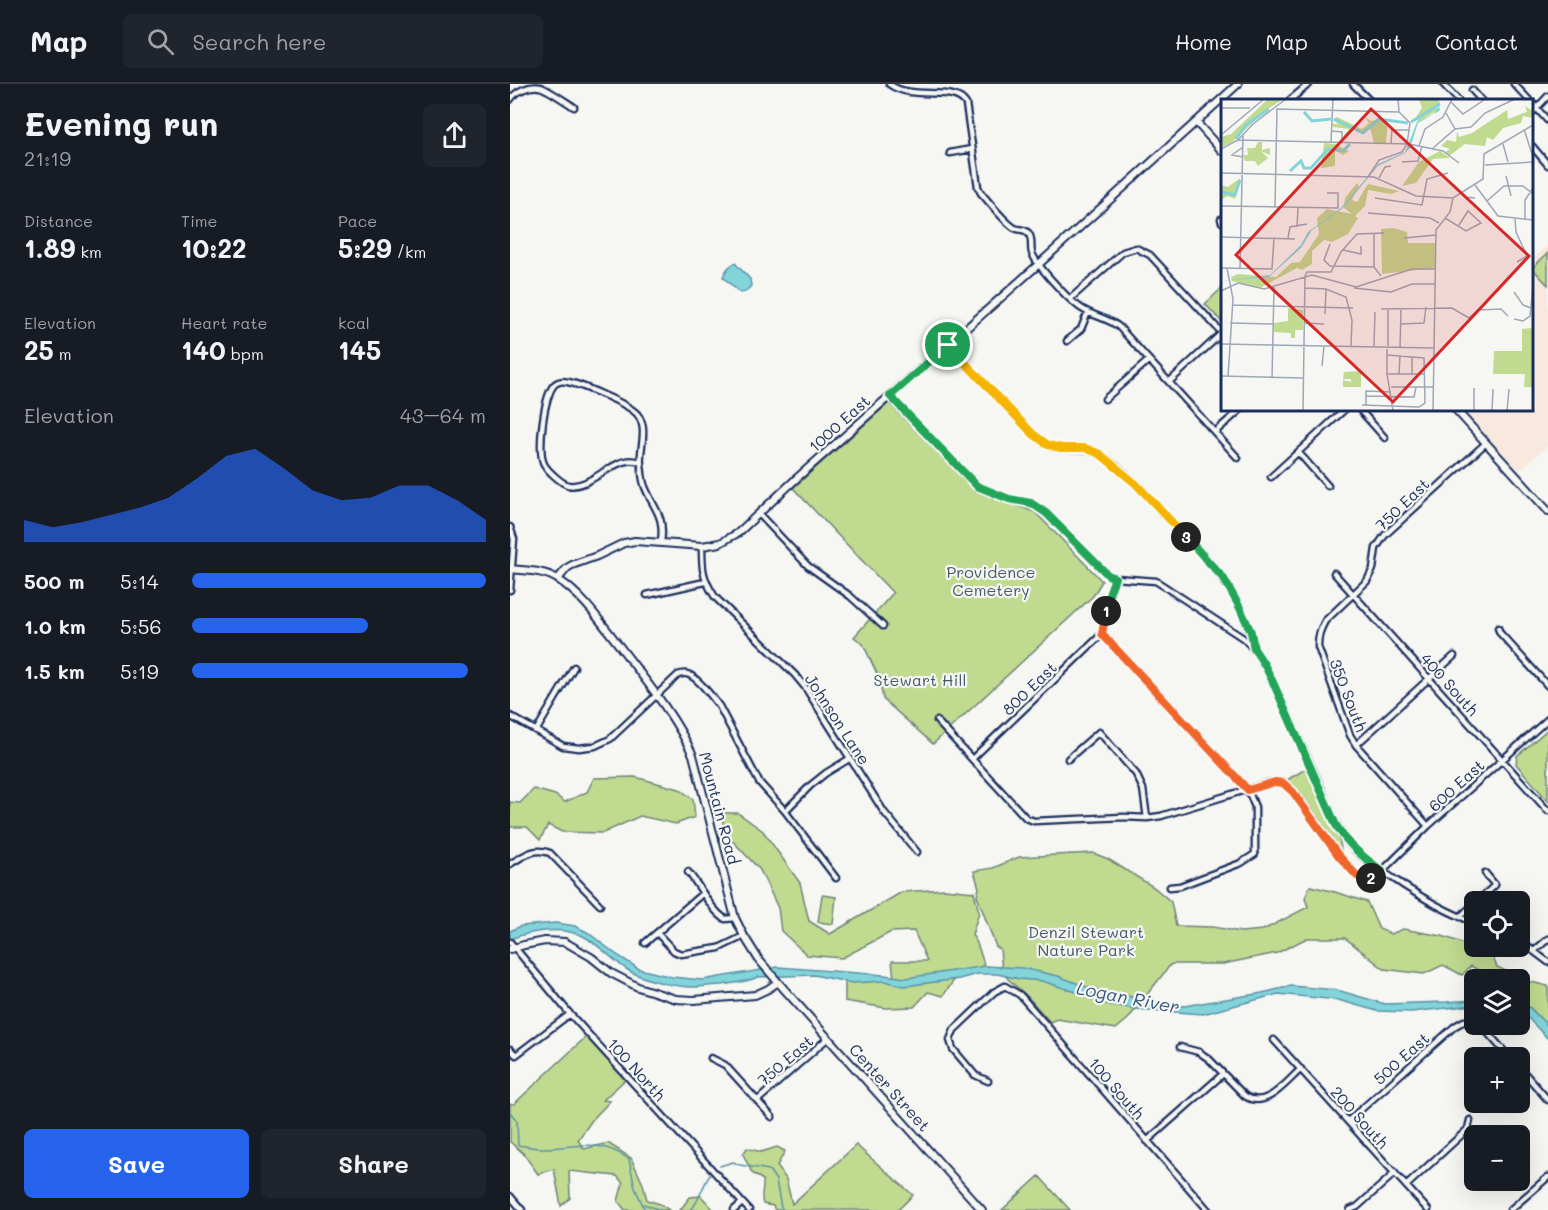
<!DOCTYPE html>
<meta charset="utf-8">
<style>
body{margin:0;font-family:Mali,sans-serif;background:#20242c;color:#f1f3f6;height:100vh;display:flex;flex-direction:column;font-size:22px;white-space:nowrap}
*{box-sizing:border-box;margin:0}
p{font-size:20px;color:#9ea1a6}
.icon{flex:none;width:33px;height:33px;fill:none;stroke:currentColor;stroke-width:2;stroke-linecap:round;stroke-linejoin:round}
.map{position:relative;flex:1;overflow:hidden}
.panel{display:flex;flex-direction:column;background:#171b24;width:510px}
.panel>*{flex:none}
.tools{position:absolute;left:954px;top:807px;display:grid;gap:12px}
.tools a{display:grid;place-items:center;width:66px;height:66px;border-radius:9px;background:#171b24;box-shadow:0 6px 24px #0002;font-size:30px}
.pin{position:absolute;display:grid;place-items:center;width:51px;height:51px;color:#fff;margin:-26px;border:3px solid #fff;border-radius:50%;box-shadow:0 2px 6px #0007}
.km{position:absolute;width:30px;height:30px;margin:-15px;border-radius:50%;background:#222;color:#fff;font-size:16px;line-height:30px;text-align:center}
.round{display:grid;place-items:center;flex:none;width:63px;height:63px;border-radius:9px;background:#20242c}
.head{display:flex;align-items:center;justify-content:space-between;height:102px;padding:0 24px}
h1{font-size:33px;font-weight:700;line-height:45px}
.metrics{display:grid;grid-template-columns:repeat(3,1fr);gap:9px;height:102px;padding:6px 24px}
.metrics div{display:grid;align-content:center}
.metrics b{font-size:26px;font-weight:700}
.metrics small{font-size:16px;font-weight:400}
.metrics p{font-size:16px}
.chart{height:168px;padding:12px 24px}
.chart p{display:flex;justify-content:space-between}
.chart svg{width:100%;height:108px;margin-top:6px;fill:#2563eb;opacity:.7}
.primary-button{display:flex;gap:12px;margin-top:auto;padding:12px 24px}
.primary-button a{flex:1;height:69px;border-radius:9px;background:#2563eb;color:#fff;font-size:24px;font-weight:700;line-height:69px;text-align:center}
.primary-button a+a{background:#20242c;color:#f1f3f6}
ul{padding:0 24px;list-style:none;font-size:20px}
li{display:grid;grid-template-columns:96px 72px 1fr;align-items:center;height:45px}
li i{height:15px;border-radius:8px;background:#2563eb}
header{display:flex;align-items:center;gap:36px;box-sizing:border-box;height:84px;padding:0 30px;background:#171b24;border-bottom:2px solid #363941}
header strong{font-size:28px}
nav{display:flex;gap:33px;margin-inline-start:auto;font-size:21px}
.search{width:420px;height:54px;background:#20242c;display:flex;align-items:center;gap:15px;box-sizing:border-box;padding:0 21px;border-radius:9px;color:#9ea1a6;font-size:22px}
main{display:flex;flex:1;min-height:0}
.map>svg:first-child{display:block}
</style>
<header>
<strong>Map</strong>
<div class="search"><svg class="icon" aria-label="search" viewBox="0 0 24 24"><circle cx="10" cy="10" r="6"/><path d="M15 15l6 6"/></svg>Search here</div>
<nav><a>Home</a><a>Map</a><a>About</a><a>Contact</a></nav>
</header>
<main>
<section class="panel">
<div class="head"><div><h1>Evening run</h1><p>21:19</p></div><a class="round"><svg class="icon" aria-label="share" viewBox="0 0 24 24"><path d="M12 15V3M7 8l5-5 5 5M5 13v7h14v-7"/></svg></a></div>
<div class="metrics">
<div><p>Distance</p><b>1.89<small> km</small></b></div>
<div><p>Time</p><b>10:22</b></div>
<div><p>Pace</p><b>5:29<small> /km</small></b></div>
</div>
<div class="metrics">
<div><p>Elevation</p><b>25<small> m</small></b></div>
<div><p>Heart rate</p><b>140<small> bpm</small></b></div>
<div><p>kcal</p><b>145</b></div>
</div>
<div class="chart"><p><span>Elevation</span>43–64 m</p>
<svg viewBox="0 0 160 44" preserveAspectRatio="none"><path d="M0 44V35L10 38L20 36L30 33L40 30L50 26L60 18L70 9L80 6L90 14L100 23L110 27L120 26L130 21L140 21L150 27L160 35V44z"/></svg>
</div>
<ul>
<li><b>500 m</b>5:14<i style="width:100%"></i></li>
<li><b>1.0 km</b>5:56<i style="width:60%"></i></li>
<li><b>1.5 km</b>5:19<i style="width:94%"></i></li>
</ul>
<div class="primary-button"><a>Save</a><a>Share</a></div>
</section>
<div class="map">
<svg width="1038" height="1126" viewBox="0 0 1038 1126">
<rect width="100%" height="100%" fill="#f6f6f2"/>
<filter id="ink" filterUnits="userSpaceOnUse"><feTurbulence type="fractalNoise" baseFrequency=".0167" numOctaves="2"/><feDisplacementMap in="SourceGraphic" scale="12" xChannelSelector="R" yChannelSelector="G"/><feConvolveMatrix kernelMatrix="1 2 1 2 8 2 1 2 1" color-interpolation-filters="sRGB"/></filter>
<g filter="url(#ink)">
<path fill="#f8e8de" d="M1038 161V361L1009 387 953 326H1022V176Z"/>
<path fill="#c0da90" stroke="#6e8477" stroke-width="1.5" d="M1038 169V201L1022 184Z
M712 204V238L695 220Z
M379 319 466 407 525 428 592 497 583 512 423 660 373 615 369 594 353 560 344 553 383 509 283 404Z
M1038 645V717L1006 680 1007 672Z
M797 684 830 757 831 767 789 708 777 696Z
M125 693 169 705 183 715 185 733 166 740 130 732 93 749 52 748 38 741 30 756 17 743H0V718L10 719 24 705 45 711 55 718 77 708 84 694Z
M211 729H228L253 747 290 799 299 837 320 850 392 808 434 805 464 808 469 828 462 851 467 859 474 880 467 887 449 889 433 912 418 908 404 923 376 924 335 917V897L384 895 382 877H417L404 847 381 848 332 874 297 871 271 847 268 824 250 786 215 749Z
M583 769 598 775 645 804 661 818 666 842 703 843 731 848 753 846 798 823 795 814 800 802 825 808 857 818 869 845 881 850 893 845 932 852 981 869 987 883 1017 897 1038 902V943L1020 924 1010 921V896L979 895V892L961 882 952 891 933 881 914 890 874 885 835 854H797L767 869 713 880H661L618 935 606 945 547 935 540 938 517 912 498 895 492 887 490 865 486 863 467 812 469 804 464 787 483 784 509 773Z
M312 811 326 813 323 840 308 838Z
M79 950 117 994 93 1016 100 1017 82 1036 68 1056 74 1065 98 1059 121 1074 133 1100 137 1116 150 1120 159 1126H115L108 1117 113 1099 107 1092 59 1087 60 1114 51 1122 44 1085 28 1090 13 1069 0 1058V1020H4Z
M346 1061 403 1111 388 1126H265L263 1122 253 1120C250 1112 254 1104 253 1096L242 1089 233 1070 237 1064 251 1068 267 1063 275 1067 267 1082 276 1095 282 1120Z
M529 1092 560 1126H492Z
M191 1112 204 1126H170L180 1113Z"/>
<path fill="#82d4da" stroke="#5992a8" stroke-width="1.5" d="M225 179 240 195 241 202 235 208 230 209 213 193C215 186 219 182 225 179Z
M46 839 65 842 77 848 107 871 129 885 162 893 192 896 268 883 374 891 396 894 476 882 512 884 548 892 582 905 662 921 674 922 752 909 781 902 827 906 875 920 936 918 964 916V921L901 928 867 927 828 916 768 910 693 930 626 925 591 919 569 909 532 897 509 895 487 890H467L449 895 394 902 375 897 342 899 304 891 248 893C237 898 224 899 212 901 203 901 193 903 184 903 164 903 139 897 121 888 104 878 89 860 73 852 51 842 22 847 0 855V847L11 842Z
M1010 920 1020 924 1038 942V955L1014 930 1010 928Z"/>
<g fill="none" stroke-linecap="round" stroke-linejoin="round">
<path stroke="#5992a8" stroke-width="1.5" d="M0 1028 7 1037 8 1061C15 1062 23 1064 31 1064 66 1064 87 1053 119 1075L125 1104 135 1126
M210 1082 223 1078 230 1081 259 1086 266 1096 271 1124 274 1126
M134 1120 150 1126
M181 1126C190 1116 192 1102 200 1091"/>
<g stroke="#1b2f5e" stroke-width="9">
<path id="street" d="M379 0C403 18 444 0 456 20L468 103 471 109C481 120 491 134 503 143 508 147 516 144 519 150 523 156 520 163 522 169 527 182 556 213 568 222 580 232 597 233 609 243L728 374
M843 0 859 16
M933 0 948 16
M1004 0 1019 16
M962 6 971 16
M0 16C6 7 19 1 30 3 38 5 56 18 64 23
M780 16 799 0
M1022 19 1038 37
M1022 29 1038 12
M1022 62 1038 81
M440 69 462 65
M711 135 712 138
M560 215 613 168 626 164 640 171 712 249
M557 257 571 245 578 228
M438 261 523 350C528 353 533 358 538 361 555 369 575 360 591 371 614 386 633 407 651 427 692 469 732 505 744 565
M659 298 712 249
M380 312 467 402 499 415 521 419 535 429 598 491 605 494 646 497 733 554C755 574 764 602 777 629 788 654 800 679 811 704 817 719 823 736 832 750 844 770 865 782 884 795 909 812 935 828 964 838
M595 315 639 276
M850 326 875 354
M705 348 730 326
M788 368 818 402
M130 378C126 377 121 376 116 377 99 380 77 405 58 401 51 399 37 386 34 380 27 367 34 309 45 300 49 297 54 297 58 298 72 301 115 319 125 328 128 330 131 336 132 340 136 351 129 368 131 380 132 388 132 396 135 403 144 426 155 431 151 458
M761 393 834 326
M249 430 298 482 340 512 373 542
M0 443 4 455 0 506
M192 462C192 485 192 493 205 513L285 591 295 603 374 728 407 768
M824 489 1038 727
M605 494 600 507 592 550 738 706 745 723V770L731 779 670 802 660 803
M137 511 195 498
M988 544 990 549 1038 602
M0 632 53 662 69 664 85 662 100 655 168 591C171 590 174 589 177 590 187 592 203 614 209 622L249 698 275 727 326 794
M427 637 516 734 524 737 614 733 637 734 651 732 758 699 765 698 773 699 783 708 828 771 847 792 858 796 867 792 918 742 1038 635
M26 647 64 583
M846 661 944 572
M462 675 592 550
M558 675 589 648 626 690 633 705 637 734
M275 727 301 701 316 689 339 675
M918 742 846 661 840 651 808 563C808 552 810 546 815 537L857 497 863 485 866 464 875 451 976 359
M0 780C14 772 23 763 40 769L90 821
M178 788C191 803 199 824 215 835L225 834
M967 818 985 801 975 789
M950 833 964 820
M147 849 164 867 171 870 209 864 234 852
M1010 857 1038 878
M0 858 60 930 239 1126
M135 859 193 809
M1024 867 1038 855
M970 940 1000 974
M764 956 918 1126
M670 963 689 968 699 975 735 1012C756 1026 776 998 791 985
M0 965 6 971 60 930
M201 974 215 981 262 1033
M1010 984 1038 1016
M478 997 465 991 443 965 440 956 444 946 484 908 495 902 510 911 698 1126
M248 1016 318 954
M838 1037 945 942 954 937H964
M637 1057 713 990
M896 1102 958 1045 960 1036
M0 1112 12 1126
M224 1126 232 1119
M840 1126 847 1123 885 1089
M1000 1126 1038 1093"/>
</g>
<g stroke="#1b2f5e" stroke-width="10">
<path id="secondary" d="M686 38 712 67
M946 326 1038 427
M0 485C17 487 34 486 49 496 73 512 90 537 108 560 135 596 164 630 183 671L225 834 234 852 249 876 274 905 472 1126
M48 495 57 484 62 481 87 472 114 459 125 457 192 462 210 459 228 449 287 394 529 180 728 0
M0 865 14 861 35 857 55 858 81 873 101 889 128 903 166 915 184 916 245 911 258 905 268 898"/>
</g>
<use href="#street" stroke="#f6f6f2" stroke-width="4.5"/>
<use href="#secondary" stroke="#f6f6f2" stroke-width="6"/>
</g>
</g>
<g fill="none" stroke-linecap="round" stroke-linejoin="round" filter="url(#ink)">
<g stroke="#fff" stroke-width="12">
<path id="split-1" d="M438 261 380 312 467 402 499 415 521 419 536 429 598 491 605 494 600 507 596 527"/>
</g>
<g stroke="#fff" stroke-width="12">
<path id="split-2" d="M596 527 592 550 738 706 765 698 773 699 783 708 828 771 847 792 858 796 861 794"/>
</g>
<g stroke="#fff" stroke-width="12">
<path id="split-3" d="M676 453 714 495 729 522 741 548 744 565 754 580 762 596 826 741C838 761 853 773 872 787L867 792 861 794"/>
</g>
<g stroke="#fff" stroke-width="12">
<path id="split-4" d="M438 261 523 350 538 361 551 364H575L590 370 626 400 676 453"/>
</g>
<use href="#split-1" stroke="#22a559" stroke-width="8"/>
<use href="#split-2" stroke="#f0652b" stroke-width="8"/>
<use href="#split-3" stroke="#22a559" stroke-width="8"/>
<use href="#split-4" stroke="#f5b400" stroke-width="8"/>
</g>
<g text-anchor="middle" dominant-baseline="central" stroke-width="4.5" stroke-linejoin="round" paint-order="stroke">
<g font-size="16" fill="#1b2f5e" stroke="#f6f6f2">
<text transform="translate(329 339) rotate(-42)">1000 East</text>
<text transform="translate(892 420) rotate(-44)">750 East</text>
<text transform="translate(940 600) rotate(48)">400 South</text>
<text transform="translate(519 604) rotate(-44)">800 East</text>
<text transform="translate(839 611) rotate(69)">350 South</text>
<text transform="translate(328 635) rotate(57)">Johnson Lane</text>
<text transform="translate(946 701) rotate(-42)">600 East</text>
<text transform="translate(210 724) rotate(75)">Mountain Road</text>
<text transform="translate(891 974) rotate(-42)">500 East</text>
<text transform="translate(275 976) rotate(-41)">750 East</text>
<text transform="translate(127 985) rotate(48)">100 North</text>
<text transform="translate(380 1003) rotate(48)">Center Street</text>
<text transform="translate(607 1004) rotate(49)">100 South</text>
<text transform="translate(850 1033) rotate(48)">200 South</text>
</g>
<g font-size="16" fill="#445a6a" stroke="#f6f6f2">
<text x="481" y="487">Providence<tspan x="481" dy="18">Cemetery</tspan></text>
<text x="410" y="595">Stewart Hill</text>
<text x="576" y="847">Denzil Stewart<tspan x="576" dy="18">Nature Park</tspan></text>
</g>
<g font-size="18" font-style="italic" fill="#35587d" stroke="#f6f6f2">
<text transform="translate(618 913) rotate(11)">Logan River</text>
</g>
</g>
<g transform="translate(711 15)">
<rect width="312" height="312" fill="#f6f6f2"/>
<path d="M47 0H63L45 11 10 44 0 48V38L10 35ZM198 0H217L219 4 212 8 219 10 197 23 195 18 201 9ZM304 7 312 12V19L302 17 300 24 282 29 272 41 266 38 264 47 244 45 228 57 224 53 229 50 220 47 226 41 235 43 236 32 238 38 251 34 286 11 287 20 306 13ZM116 18 141 30 148 24 144 18 150 22 161 19 167 23 165 44H153L149 29 142 34 133 31 128 33 127 39H121L128 30 112 28 111 25H117L112 21ZM37 43H41V51L49 49V56L40 52 47 59 37 67 34 62H24L22 56H27L26 49H34ZM103 44 114 45 128 52 122 56 114 51V67L100 69ZM219 52 229 59 212 60 195 84 181 87 198 63ZM19 79 14 100 7 97 0 101V86L7 88ZM136 84 138 87 131 101 136 103 147 85 178 92 170 95 147 91 144 107 134 117 137 119 127 135 111 143 103 141 91 152V165L81 171 76 169 39 189 11 182 10 178 17 175 55 178 70 164 79 163 98 135 96 119 106 110 131 115 123 109 124 99ZM173 129 186 133 187 144H214V169L161 175 160 130ZM67 209 82 211V231H74V239H70V234L53 233V224L67 222ZM312 229V288H303L304 275H272L273 252H301V230ZM140 272V288H122V281L130 283V280H122L123 273Z" fill="#c0da90"/>
<path d="M218 7 219 11 215 14 197 24 189 49 184 54 157 67 122 109 91 131 80 149 48 178 0 182 49 176 80 146 87 133 120 109 157 65 184 53 196 23 213 15Z" fill="#82d4da"/>
<path fill="none" stroke="#82d4da" stroke-width="3" d="M83 13 91 22 110 20M113 20 142 34 158 20 187 24M190 23 219 5M15 40 25 26 48 10M69 72 80 62 83 69H90L107 50 122 52 129 45M0 93 14 96 19 81"/>
<path fill="none" stroke="#9ea6b7" stroke-width="1.5" d="M230 3 242 15 263 1M0 9H29M225 14 234 30M303 30 312 58M111 32 121 33V44M0 36 43 0M17 41 188 45 222 52 238 64M110 43 112 0M170 44 171 31H189M282 45 287 63M198 47 204 30 222 18 231 0M212 49 234 30 250 28 264 14 294 0M0 50 17 41 32 25 65 0M22 58 11 56 22 48M181 63 197 62 201 47M264 66 312 63M0 74 153 78 195 97 232 99 262 80 263 55 312 26M285 77 290 97M147 78 158 61 181 53 186 45 189 24 178 13 177 0M158 79 164 68 170 67M233 86 244 98 254 99M254 86 277 117 312 121M154 99 201 106 206 80 227 74M266 102 283 87H302L312 95M0 107 117 109V94H106M54 108 56 10 178 13M147 114 209 119 218 124M224 119 245 132 260 124 247 112 238 126M294 120 295 133 306 157 296 163M304 121V101L312 89M76 128 77 109M153 134V168M0 138 74 140M67 139 69 128 86 125M183 139 215 136M109 145 103 161 109 167 153 168 160 177M122 151 140 155V147M0 169 51 170 53 139M6 169 12 200 7 278M19 170 22 36M84 177 86 173H110L120 153 136 135 163 134M84 189 105 190 125 198 131 221 130 247M133 189 170 193 191 185H214M0 192 17 184 43 190 91 176 135 188 191 170H215M293 193 302 206 310 209M11 206 132 209M160 210 231 209 248 219 257 211 280 210 287 217M104 215 105 190M293 220 302 222 309 217 312 187M9 224 52 225M83 224 103 225M180 225 203 224 205 208M0 245 213 249M153 247 154 213M167 247V211M179 248 180 211M166 250V275L172 312M101 267 103 247M166 275H203M178 275 179 256M191 276V257M0 277 82 279M51 279 53 188M170 288H212M145 297 193 298 195 288M141 306 198 308 204 304 203 259 166 256M145 307V292L170 293M82 312 84 177M212 312 215 131 229 113 232 99M253 312V289M271 312 272 290M286 312 288 290"/>
<path fill="#d62828" fill-opacity="0.15" stroke="#d62828" stroke-width="3" d="M150 10 308 157 172 303 15 156Z"/>
<rect width="312" height="312" fill="none" stroke="#1b2f5e" stroke-width="3"/>
</g>
</svg>
<div class="tools">
<a><svg class="icon" aria-label="locate" viewBox="0 0 24 24"><circle cx="12" cy="12" r="6"/><path d="M12 2v4M12 18v4M2 12h4M18 12h4"/></svg></a>
<a><svg class="icon" aria-label="layers" viewBox="0 0 24 24"><path d="M12 4l9 5-9 5-9-5zM3 14l9 5 9-5"/></svg></a>
<a>+</a>
<a>−</a>
</div>
<div class="pin" style="left:438px;top:261px;background:#1e9e55"><svg class="icon" aria-label="arrive" viewBox="0 0 24 24"><path d="M6 21V4h12l-3 4 3 4H6"/></svg></div>
<b class="km" style="left:596px;top:527px">1</b>
<b class="km" style="left:861px;top:794px">2</b>
<b class="km" style="left:676px;top:453px">3</b>
</div>
</main>
